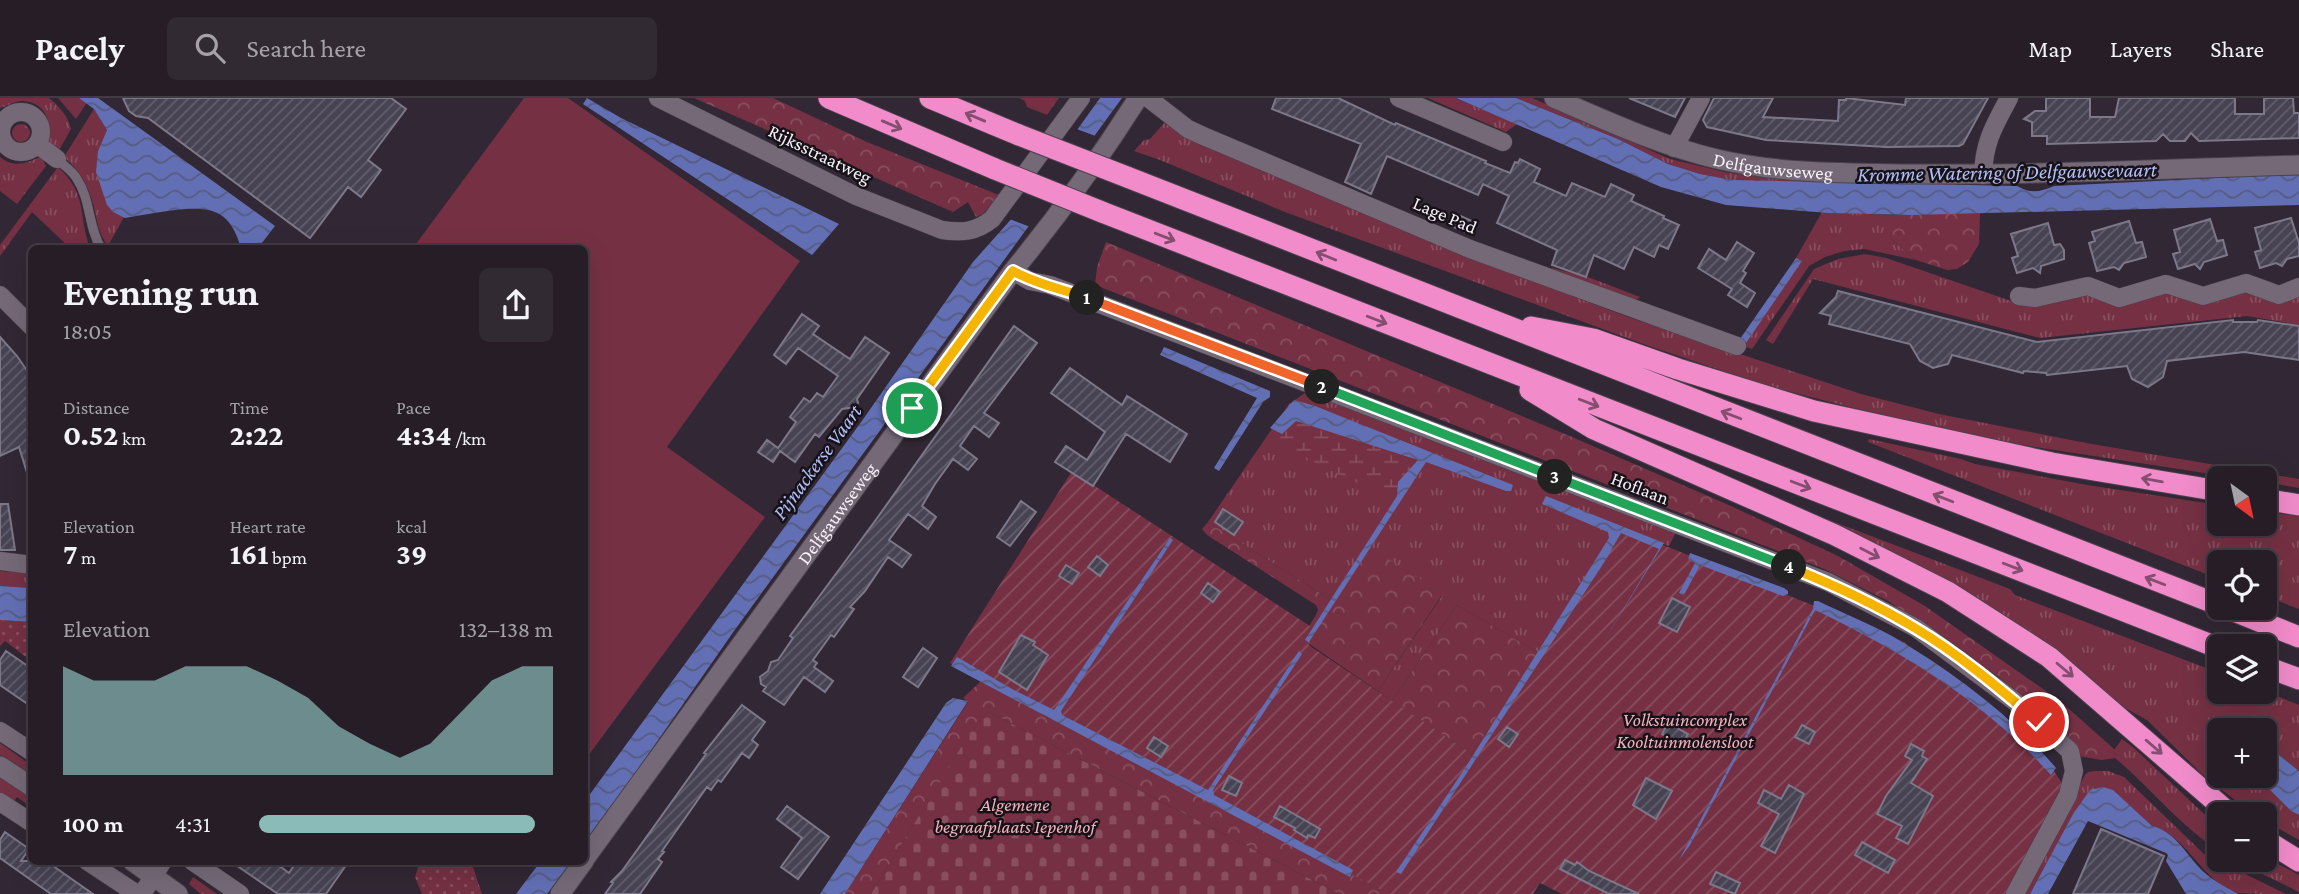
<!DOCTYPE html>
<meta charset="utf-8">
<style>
body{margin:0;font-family:"Crimson Pro",serif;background:#322a33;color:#f1f3f6;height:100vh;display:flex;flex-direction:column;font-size:26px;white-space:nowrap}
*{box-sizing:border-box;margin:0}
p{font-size:23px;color:#a4a2a7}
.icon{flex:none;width:38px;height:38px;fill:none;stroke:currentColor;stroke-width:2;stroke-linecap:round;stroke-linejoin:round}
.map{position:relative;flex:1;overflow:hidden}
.sheet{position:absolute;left:28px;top:147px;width:560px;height:620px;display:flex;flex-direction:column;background:#261d27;border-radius:10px;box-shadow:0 7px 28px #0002,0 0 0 2px #423b44}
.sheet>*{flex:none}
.needle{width:46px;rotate:147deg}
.fabs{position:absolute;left:2207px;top:368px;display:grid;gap:14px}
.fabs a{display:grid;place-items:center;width:70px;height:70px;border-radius:10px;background:#261d27;box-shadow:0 7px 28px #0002,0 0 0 2px #423b44;font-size:35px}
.pin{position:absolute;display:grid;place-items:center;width:60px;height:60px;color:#fff;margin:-30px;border:4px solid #fff;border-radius:50%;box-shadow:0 2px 7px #0007}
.km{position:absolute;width:35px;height:35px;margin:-18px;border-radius:50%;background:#222;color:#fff;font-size:19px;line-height:35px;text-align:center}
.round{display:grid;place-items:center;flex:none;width:74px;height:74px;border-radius:10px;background:#322a33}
.head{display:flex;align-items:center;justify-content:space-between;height:119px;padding:0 35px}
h1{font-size:38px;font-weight:700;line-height:52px}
.figures{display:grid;grid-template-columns:repeat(3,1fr);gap:10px;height:119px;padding:7px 35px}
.figures div{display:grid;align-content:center}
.figures b{font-size:30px;font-weight:700}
.figures small{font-size:19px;font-weight:400}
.figures p{font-size:19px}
.chart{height:196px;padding:14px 35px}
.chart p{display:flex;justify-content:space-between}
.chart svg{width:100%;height:126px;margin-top:7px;fill:#8bbbb9;opacity:.7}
ul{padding:0 35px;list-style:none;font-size:23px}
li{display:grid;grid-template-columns:112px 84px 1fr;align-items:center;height:52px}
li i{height:18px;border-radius:9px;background:#8bbbb9}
header{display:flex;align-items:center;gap:42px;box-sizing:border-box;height:98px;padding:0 35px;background:#261d27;border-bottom:2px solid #423b44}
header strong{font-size:33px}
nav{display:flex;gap:38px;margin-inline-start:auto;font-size:24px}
.search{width:490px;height:63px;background:#322a33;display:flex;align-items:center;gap:18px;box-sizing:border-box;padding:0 24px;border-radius:10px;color:#a4a2a7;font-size:26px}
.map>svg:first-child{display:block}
</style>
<header>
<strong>Pacely</strong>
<div class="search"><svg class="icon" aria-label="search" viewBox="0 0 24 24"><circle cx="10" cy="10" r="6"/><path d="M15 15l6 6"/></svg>Search here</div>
<nav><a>Map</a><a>Layers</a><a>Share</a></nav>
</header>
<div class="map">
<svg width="2299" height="796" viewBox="0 0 2299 796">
<defs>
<pattern id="grass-tufts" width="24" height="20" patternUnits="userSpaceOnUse" patternTransform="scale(1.75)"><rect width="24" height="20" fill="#753143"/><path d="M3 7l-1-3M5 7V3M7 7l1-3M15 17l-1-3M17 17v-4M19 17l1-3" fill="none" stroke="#894f5f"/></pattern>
<pattern id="forest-crowns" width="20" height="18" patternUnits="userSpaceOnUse" patternTransform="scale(1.75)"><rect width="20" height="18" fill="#753143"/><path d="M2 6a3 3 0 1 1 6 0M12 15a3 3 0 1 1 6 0" fill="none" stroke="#894f5f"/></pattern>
<pattern id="wetland-marsh" width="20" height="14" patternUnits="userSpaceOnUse" patternTransform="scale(1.75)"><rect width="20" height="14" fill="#753143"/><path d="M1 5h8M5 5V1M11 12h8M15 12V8" fill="none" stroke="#894f5f"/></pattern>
<pattern id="cemetery-stones" width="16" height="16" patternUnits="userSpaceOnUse" patternTransform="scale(1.75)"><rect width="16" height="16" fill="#753143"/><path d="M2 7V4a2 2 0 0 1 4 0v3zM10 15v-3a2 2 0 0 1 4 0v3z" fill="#894f5f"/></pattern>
<pattern id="park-dots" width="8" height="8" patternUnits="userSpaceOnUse" patternTransform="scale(1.75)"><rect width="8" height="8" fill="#753143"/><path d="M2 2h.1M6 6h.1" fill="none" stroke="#894f5f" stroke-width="1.8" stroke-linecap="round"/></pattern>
<pattern id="garden-furrows" width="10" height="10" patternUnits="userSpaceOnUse" patternTransform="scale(1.75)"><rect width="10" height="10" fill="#753143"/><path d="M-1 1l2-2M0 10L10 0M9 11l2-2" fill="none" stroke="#894f5f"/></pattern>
<pattern id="water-waves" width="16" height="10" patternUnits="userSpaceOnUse" patternTransform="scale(1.75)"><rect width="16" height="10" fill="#626fb4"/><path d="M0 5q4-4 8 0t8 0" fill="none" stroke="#565c80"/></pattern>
<pattern id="building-hatch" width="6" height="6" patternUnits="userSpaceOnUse" patternTransform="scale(1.75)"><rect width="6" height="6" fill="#474353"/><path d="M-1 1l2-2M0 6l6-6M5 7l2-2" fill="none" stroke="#625f6d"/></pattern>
</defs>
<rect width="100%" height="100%" fill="#322734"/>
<path fill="url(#grass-tufts)" d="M0 0H49C59 8 68 18 71 31L58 54 48 48C53 27 47 3 21 3 13 4 7 8 0 10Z
M58 0H79L85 4 90 0 76 21Z
M1019 0H1059L1047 17 1027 9 1025 3Z
M1428 0H1455L1517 26 1506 34Z
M1516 0H1532L1670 61 1729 75 1822 83 1955 85V88L1775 85 1732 82 1700 76 1668 66 1618 41Z
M94 11 107 32 98 53 113 114 124 119 108 148C98 136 97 120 93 106 88 86 79 72 64 59Z
M1167 22 1509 174 1628 219 1861 296 1939 316 2086 345 2299 381V390L2265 384 2264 380H2237L1997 343 1927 329 1768 288 1646 247 1285 114 1160 62 1134 53 1144 42 1150 41Z
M12 35a9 9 0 1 1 18 0a9 9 0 1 1-18 0Z
M41 58 46 68 17 106 0 93V59C13 70 27 66 41 58Z
M58 69C88 96 78 118 90 150H70L32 114 0 158V147Z
M1822 114 1890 117V140L1916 162 1864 151 1844 153 1825 159 1809 168 1752 251 1737 246 1740 241 1746 244 1801 164 1796 160Z
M1865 156 1886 160 2020 206 2072 197 2166 192 2246 191 2299 198V227L2247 218 2040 240 1813 181 1773 246 1766 242 1814 171 1838 161Z
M1552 170 1588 179 1640 199 1631 206 1547 175Z
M1308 293 1676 434 1669 448 1621 430 1539 555 1457 507 1392 603 1378 593 1442 498 1439 493 1331 502 1208 424 1289 306Z
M1869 341 1961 361 1975 366 2087 387 2219 407V425H2264L2265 414 2299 418V511L2265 498 2264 464H2219V481L1868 344Z
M1782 404 2010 491 2015 497 2219 575V593H2265L2299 607V673L2265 646 2264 632H2239L2210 620 2209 626 2219 637V677H2255L2291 713 2299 717V742L2265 723 2264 716H2254L2245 710 2204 678 2147 622 2114 604Z
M0 473 31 475V490L0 488Z
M2122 641 2134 650 2219 730V753C2179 727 2151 690 2115 660L2114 652Z
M0 645 31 667V679L0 657Z
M2095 673H2108L2124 679 2204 756 2286 796C2273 796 2247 796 2236 795 2201 782 2187 737 2152 728L2113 693 2073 716 2030 796H2020L2085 677 2088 674Z
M0 676 31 698V709L17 699 13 704 0 695Z
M2265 759 2299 777V794L2232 761H2264Z
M193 779 217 796H201L189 786Z"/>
<path fill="url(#forest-crowns)" d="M694 0H773L867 44 999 97 983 116 976 119 968 104 953 114Z
M1980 115 1979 146 1968 164 1957 171 1947 172 1916 162 1890 140V117Z
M1106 144 1572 339 1731 408 1838 458 1925 508 2060 603 2114 651 2115 660 2102 662 2078 658 2036 609 2000 580 1888 503 1824 471 1095 187 1097 169Z
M1208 424 1331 502 1368 448 1439 493 1442 497 1378 593 1305 543C1303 532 1315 522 1318 512L1316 507 1207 437 1202 431Z
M1457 507 1539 555 1472 656 1392 603Z
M983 581 1397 796H1339L989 614 979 621 871 796H845L968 604 963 600Z"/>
<path fill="url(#wetland-marsh)" d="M1296 323 1414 360 1418 362 1398 384 1397 398 1394 402 1317 366 1277 343Z"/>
<path fill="url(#cemetery-stones)" d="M989 614 1339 796H871L979 620Z"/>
<path fill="url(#park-dots)" d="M0 522 31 524V563L5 543 0 548Z
M420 763H471L482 796H422L415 779Z"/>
<path fill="url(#garden-furrows)" d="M1072 373 1310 528C1305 537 1302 540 1310 548L1472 656 1621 430 1904 544 2038 648 2063 687 2005 796H1562L1540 785 1533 796H1389L950 565Z"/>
<path fill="#753143" d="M524 0H568L800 163 667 349 765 419 585 662 584 150H413Z"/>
<path fill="url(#water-waves)" d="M79 0H98L275 128 258 150H241C230 112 212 108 175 112 158 114 142 117 125 120L113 114 107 107 96 74 98 53 107 32 94 11Z
M587 0 621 20 839 126 812 157 583 6Z
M1100 0H1122L734 533 585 747V703L864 320 973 164 1021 110Z
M1456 0H1516L1618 41 1668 66 1700 76 1732 82 2017 88C2031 96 2040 94 2054 88L2299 76V107L1912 117 1828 115 1726 107 1661 89Z
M1796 160 1802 163 1746 245 1740 241Z
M1164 249 1270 293V299L1263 304 1219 373 1214 370 1257 300 1160 257Z
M1294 302 1315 308 1513 387 1511 393H1506L1426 364 1309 544 1305 542 1397 398 1398 384 1418 362 1296 323 1282 336 1270 330Z
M1546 398 1664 445 1603 545 1659 451 1621 435 1605 463 1401 776 1396 774 1467 667 1609 440 1608 434 1542 406Z
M1170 440 1173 442 1061 613 1062 617 1208 692 1299 553 1302 556 1213 692 1214 697 1353 772 1350 779 951 568 957 559 1012 591 1054 612Z
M1690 455 1784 490 1788 493V496L1783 498 1700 467 1684 497 1679 495 1695 465 1688 461Z
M0 488 31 490V524L0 522Z
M1814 503H1818C1843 515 1868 525 1892 538 1952 573 2011 617 2056 670L2051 677C1985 604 1903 554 1815 512L1690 747 1679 762 1813 511Z
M953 600 968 603 845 796H820L946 605Z
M2265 646 2299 673V717L2291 713 2255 677H2264Z
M2103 689 2113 692 2152 728C2177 734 2187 759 2205 775 2214 783 2227 790 2238 796H2186L2166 763 2168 757 2166 755 2088 723 2048 796H2030L2073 716 2090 692Z
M541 763H572L547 796H516Z"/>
<path fill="#322734" d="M1074 30 1098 39 1033 130 1007 120Z"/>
<path fill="url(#building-hatch)" stroke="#7c788a" stroke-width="2" d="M123 0H391L406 11 368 62 381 72 361 99 348 89 310 140 148 20 136 18 129 13Z
M1276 0H1338L1395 27 1396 25 1486 63 1485 65 1510 75 1515 64 1518 65 1520 61 1540 71 1534 84 1566 98 1572 85 1605 99 1611 86 1634 97 1631 103 1664 118 1663 120 1679 127 1668 151 1659 147 1654 159 1634 149 1624 171 1594 157 1586 179 1552 167 1557 152 1497 125 1509 98 1483 86 1478 97 1387 58 1371 96 1345 84 1361 46 1272 11Z
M1629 0H1685L1675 19Z
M1714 0H1773L1763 19 1838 23 1839 2H1846V0L1905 7 1906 0H1988L1963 46 1959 48 1887 49 1766 42 1707 29 1703 22Z
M2046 0H2090V19H2115L2119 0H2235V16H2264V0H2293L2294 15H2299V40L2199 43 2191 35 2185 43H2170L2163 36 2156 43 2047 46V38H2032V24L2024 21 2035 13H2046Z
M1456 116 1474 124 1468 135 1451 128Z
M2291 120 2299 145V158L2287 161 2282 168 2276 165 2260 170 2255 154 2261 152 2255 130Z
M2210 121 2217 143 2223 142 2227 157 2204 164 2200 171 2195 166 2178 171 2173 156 2180 154 2174 132Z
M2129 123 2136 145 2142 144 2146 159 2124 165 2119 172 2114 169 2097 173 2089 145 2095 143 2092 134Z
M2048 125 2054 147 2060 146 2064 152V161L2041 168 2040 175 2033 170 2017 175 2012 160 2018 158 2011 136Z
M1737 144 1754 155 1743 173 1746 175 1740 185 1755 195 1747 209 1728 197 1732 191 1698 170 1709 151 1726 162Z
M1838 193 2037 244 2233 222V224H2257L2258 222 2299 228V262L2244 254 2167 263 2163 279 2148 289 2132 281 2127 268 2047 277 2046 275 2024 273 2023 275 1952 257 1948 266 1933 270 1920 263 1910 246 1829 226 1831 218 1820 215 1836 199Z
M802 216 819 228 813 236 850 261 865 239 889 255 857 301 858 305 855 309 842 311 819 339 815 336 795 364 780 353 773 364 758 354 767 342 778 350 796 324 790 319 804 300 810 304 817 295 823 299 838 278 798 250 786 266 774 257Z
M1014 228 1037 245 984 315 999 325 989 339 974 328 960 348 977 361 968 372 953 361 935 386 922 408 936 419 928 431 908 416 889 442 911 457 902 469 888 459 865 493 850 509 854 511 834 539 831 537 813 562 817 565 814 569 833 583 825 594 804 579 784 607 763 593 766 589 761 586 760 579 768 573 771 564 778 562 793 540 790 538 875 423Z
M0 239 17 258 32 280V378H28L19 349 0 358Z
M1070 270 1122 307 1127 298 1187 336 1170 364 1126 336 1093 388 1055 364 1066 348 1087 362 1105 334 1051 295Z
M1021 403 1036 414 1010 448 997 439Z
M0 406H8L15 452H0Z
M1223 411 1243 424 1234 437 1215 424Z
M1097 458 1108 467 1100 478 1088 469Z
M1066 467 1079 475 1072 486 1059 478Z
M1208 485 1220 494 1213 504 1201 495Z
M1672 500 1690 509 1677 534 1659 525Z
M1021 537 1035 544 1033 547 1048 557 1027 592 999 574Z
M923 550 937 560 918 589 903 579Z
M6 553 32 571V609L0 587V562Z
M742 607 765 624 752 642 758 647 749 660 742 655 721 684 718 682 711 692 707 689 702 696 662 753 664 754 658 761 662 764 640 796H605L613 785 611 784 622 773 706 656 704 655Z
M1668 625 1688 636 1681 647 1662 636Z
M1802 627 1815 634 1809 646 1795 639Z
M1507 629 1518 636 1509 649 1498 641Z
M1154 639 1168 648 1161 659 1147 650Z
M1911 646 1924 653 1922 658 1927 661 1911 685 1933 698 1908 746 1896 740 1902 728 1877 716 1886 698 1912 662 1905 658Z
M1229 678 1242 685 1236 698 1222 692Z
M1646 680 1672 693 1656 721 1633 707Z
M1789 687 1804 696 1775 755 1761 748 1779 716 1758 705 1764 692 1781 701Z
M787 708 829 739 798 781 781 769 802 740 777 721Z
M1280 708 1320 731 1315 740 1308 737 1307 740 1294 732 1295 730 1274 719Z
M2101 731 2164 758 2148 796H2073Z
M5 734 29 751 21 763H46L93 796H51L0 760V742Z
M1862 744 1895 762 1888 775 1855 757Z
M1565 762 1575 767 1577 764 1589 773 1639 796H1609L1560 771Z
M230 763H273L289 775 297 763H349L326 796H278Z
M1716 774 1740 785 1735 796 1710 786Z"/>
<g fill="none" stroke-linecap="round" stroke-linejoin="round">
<g stroke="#4b424d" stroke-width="10">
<path id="service" d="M57 61C63 67 73 73 77 81 91 102 88 129 101 150"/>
</g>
<g stroke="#4b424d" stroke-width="19">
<path id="minor" d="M658 0 856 98 942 132C962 135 976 134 992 121L1081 0
M1148 0 1188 31 1201 37 1470 151 1737 248
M1399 0 1503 44
M1 34a20 20 0 1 1 40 0a20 20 0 1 1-40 0Z
M37 46 57 61
M1674 50 1701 0
M1983 77C1984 44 1994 28 2009 0
M1013 173 1030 183 1050 187 1828 484 1916 530 2013 602 2070 653 2074 673 2068 697 2015 796
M0 197 32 229
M2019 198 2035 200 2088 188 2119 200 2166 186 2203 198 2246 185 2279 197 2299 189
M0 463 32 467
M0 633 32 654
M0 704 32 725
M87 763 137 796
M192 763 240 796
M142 796 163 763"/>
</g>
<g stroke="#4b424d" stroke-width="21">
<g id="tertiary">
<path id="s1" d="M1554 0C1607 23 1661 48 1717 61 1781 76 1847 75 1912 76 2041 77 2170 71 2299 67"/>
<path d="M0 668 32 689"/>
<path id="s2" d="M584 762 1013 173C1058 118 1100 60 1138 0"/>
<path d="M132 763 178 796"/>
<path d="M560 796 584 763"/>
</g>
</g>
<g stroke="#4b424d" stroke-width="23">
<path id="motorway" d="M829 0 995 71
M930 0 1019 37
M1127 79 2219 507
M1102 114 2219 550
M1531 229 1593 241 1678 271 1814 313 2052 365 2219 393
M1530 292 1594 331 1835 437 1948 494 2049 559 2230 716
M2264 401 2299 407
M2224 509 2299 539
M2264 568 2299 581
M2264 741 2299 763"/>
</g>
<use href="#service" stroke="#756978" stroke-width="9"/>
<use href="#minor" stroke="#756978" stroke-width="18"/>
<use href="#tertiary" stroke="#756978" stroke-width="19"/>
<use href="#motorway" stroke="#f18bca" stroke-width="21"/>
<g stroke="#4b424d" stroke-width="23" stroke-linecap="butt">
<path id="motorway-bridge" d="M1019 37 1127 79
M995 71 1102 114"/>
</g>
<use href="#motorway-bridge" stroke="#f18bca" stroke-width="21"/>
</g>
<defs><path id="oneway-shaft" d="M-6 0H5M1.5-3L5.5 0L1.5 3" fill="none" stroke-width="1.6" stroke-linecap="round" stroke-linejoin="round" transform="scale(1.75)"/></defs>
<g stroke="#844e71">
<use href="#oneway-shaft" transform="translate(975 19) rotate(-157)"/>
<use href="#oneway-shaft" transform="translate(892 27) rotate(23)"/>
<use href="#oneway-shaft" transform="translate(1165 139) rotate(21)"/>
<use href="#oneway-shaft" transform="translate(1326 158) rotate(-158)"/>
<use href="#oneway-shaft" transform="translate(1377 222) rotate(21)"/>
<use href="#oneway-shaft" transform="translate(1589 305) rotate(21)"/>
<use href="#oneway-shaft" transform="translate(1731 317) rotate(-159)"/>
<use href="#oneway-shaft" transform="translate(2152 382) rotate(-170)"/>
<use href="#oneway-shaft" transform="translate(1801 387) rotate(21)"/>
<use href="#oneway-shaft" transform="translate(1943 400) rotate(-159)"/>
<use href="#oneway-shaft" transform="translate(1870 455) rotate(27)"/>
<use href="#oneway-shaft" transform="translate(2013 469) rotate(21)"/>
<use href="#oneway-shaft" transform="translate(2155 483) rotate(-159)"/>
<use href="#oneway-shaft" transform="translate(2065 572) rotate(40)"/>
<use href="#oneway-shaft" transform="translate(2154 649) rotate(41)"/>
</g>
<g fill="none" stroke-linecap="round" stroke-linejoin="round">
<g stroke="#fff" stroke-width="14">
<path id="split-1" d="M912 310 1013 173C1036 186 1062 191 1087 200"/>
</g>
<g stroke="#fff" stroke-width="14">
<path id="split-2" d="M1087 200 1322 289"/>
</g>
<g stroke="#fff" stroke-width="14">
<path id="split-3" d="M1322 289 1555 379"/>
</g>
<g stroke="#fff" stroke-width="14">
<path id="split-4" d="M1555 379 1789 469"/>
</g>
<g stroke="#fff" stroke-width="14">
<path id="split-5" d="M1789 469C1832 486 1875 506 1915 530 1959 556 2000 591 2039 624"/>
</g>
<use href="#split-1" stroke="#f5b400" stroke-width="9"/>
<use href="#split-2" stroke="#f0652b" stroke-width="9"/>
<use href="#split-3" stroke="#22a559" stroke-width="9"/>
<use href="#split-4" stroke="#22a559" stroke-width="9"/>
<use href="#split-5" stroke="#f5b400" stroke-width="9"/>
</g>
<g text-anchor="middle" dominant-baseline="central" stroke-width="5" stroke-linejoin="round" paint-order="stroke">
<g font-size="19" fill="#f8f1fa" stroke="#171218">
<text transform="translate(820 56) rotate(26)">Rijksstraatweg</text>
<text stroke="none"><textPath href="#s1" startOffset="231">Delfgauwseweg</textPath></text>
<text transform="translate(1445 117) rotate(23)">Lage Pad</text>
<text transform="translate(1640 390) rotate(21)">Hoflaan</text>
<text stroke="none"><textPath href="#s2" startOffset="429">Delfgauwseweg</textPath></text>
</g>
<g font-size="19" font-style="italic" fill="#f5b0bd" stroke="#171218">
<text x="1685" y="621">Volkstuincomplex<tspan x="1685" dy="22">Kooltuinmolensloot</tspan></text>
<text x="1015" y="706">Algemene<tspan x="1015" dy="22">begraafplaats Iepenhof</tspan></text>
</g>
<g font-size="21" font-style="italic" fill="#b2bff9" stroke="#171218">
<text transform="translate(2007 74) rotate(-1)">Kromme Watering of Delfgauwsevaart</text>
<text transform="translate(817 364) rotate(-54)">Pijnackerse Vaart</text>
</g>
</g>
</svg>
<div class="fabs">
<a><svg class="needle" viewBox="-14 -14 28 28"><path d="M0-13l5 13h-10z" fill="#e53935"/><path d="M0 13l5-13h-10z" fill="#a4a2a7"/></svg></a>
<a><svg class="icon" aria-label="locate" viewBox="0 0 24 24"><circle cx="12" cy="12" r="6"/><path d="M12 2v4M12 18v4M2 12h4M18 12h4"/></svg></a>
<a><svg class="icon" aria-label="layers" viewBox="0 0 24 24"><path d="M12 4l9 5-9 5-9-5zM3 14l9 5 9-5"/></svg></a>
<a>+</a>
<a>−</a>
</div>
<div class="pin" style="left:912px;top:310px;background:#1e9e55"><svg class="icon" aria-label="arrive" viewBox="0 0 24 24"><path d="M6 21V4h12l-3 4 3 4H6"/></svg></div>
<div class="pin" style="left:2039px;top:624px;background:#d93025"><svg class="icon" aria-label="check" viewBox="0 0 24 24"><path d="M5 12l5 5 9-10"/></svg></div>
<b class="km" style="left:1087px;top:200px">1</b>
<b class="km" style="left:1322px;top:289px">2</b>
<b class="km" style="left:1555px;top:379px">3</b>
<b class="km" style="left:1789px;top:469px">4</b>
<section class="sheet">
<div class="head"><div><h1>Evening run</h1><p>18:05</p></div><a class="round"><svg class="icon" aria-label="share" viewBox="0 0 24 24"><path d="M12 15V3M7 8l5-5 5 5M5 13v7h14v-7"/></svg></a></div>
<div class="figures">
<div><p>Distance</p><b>0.52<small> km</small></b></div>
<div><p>Time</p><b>2:22</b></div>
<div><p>Pace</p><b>4:34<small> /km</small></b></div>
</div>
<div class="figures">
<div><p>Elevation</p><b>7<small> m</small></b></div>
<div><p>Heart rate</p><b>161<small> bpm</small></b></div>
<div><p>kcal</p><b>39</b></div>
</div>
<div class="chart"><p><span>Elevation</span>132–138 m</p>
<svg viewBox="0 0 160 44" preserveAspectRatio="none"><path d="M0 44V6L10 11L20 11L30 11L40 6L50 6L60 6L70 11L80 17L90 27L100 33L110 38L120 33L130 22L140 11L150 6L160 6V44z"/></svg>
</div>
<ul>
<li><b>100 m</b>4:31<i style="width:94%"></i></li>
</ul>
</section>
</div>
